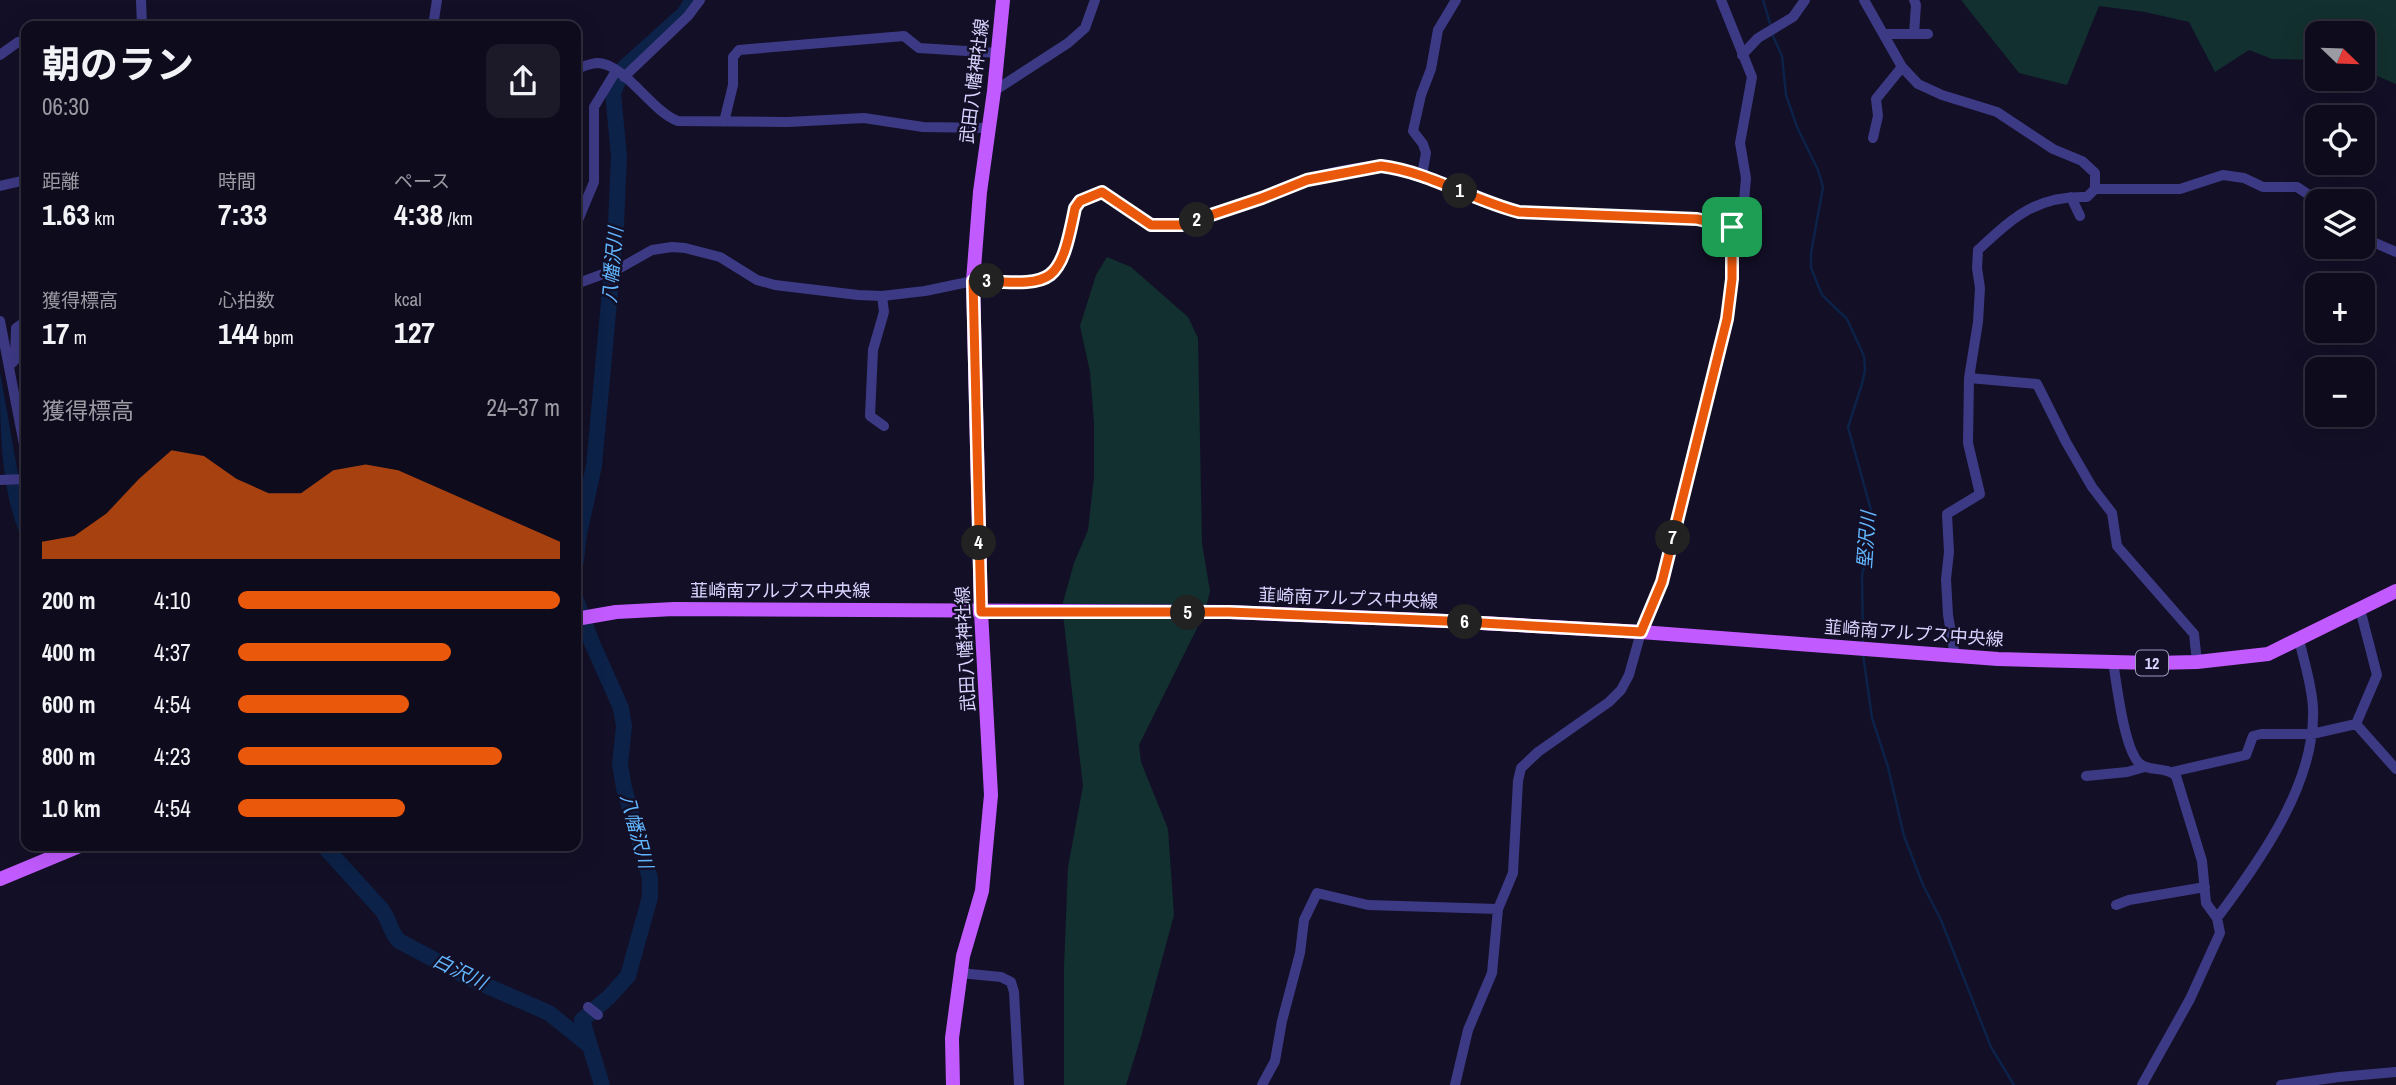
<!DOCTYPE html>
<html lang="ja">
<meta charset="utf-8">
<style>
body{margin:0;font-family:"Archivo Narrow","Noto Sans JP",sans-serif;background:#1c1929;color:#f1f3f6;height:100vh;display:flex;flex-direction:column;font-size:26px;white-space:nowrap}
*{box-sizing:border-box;margin:0}
p{font-size:23px;color:#9b9ba3}
.icon{flex:none;width:38px;height:38px;fill:none;stroke:currentColor;stroke-width:2;stroke-linecap:round;stroke-linejoin:round}
.map{position:relative;flex:1;overflow:hidden}
.side{position:absolute;left:21px;top:21px;width:560px;height:830px;display:flex;flex-direction:column;background:#0e0b1c;border-radius:14px;box-shadow:0 7px 28px #0002,0 0 0 2px #2e2b3b}
.side>*{flex:none}
.needle{width:46px;rotate:113deg}
.fabs{position:absolute;left:2305px;top:21px;display:grid;gap:14px}
.fabs a{display:grid;place-items:center;width:70px;height:70px;border-radius:14px;background:#0e0b1c;box-shadow:0 7px 28px #0002,0 0 0 2px #2e2b3b;font-size:35px}
.pin{position:absolute;display:grid;place-items:center;width:60px;height:60px;color:#fff;margin:-30px;border-radius:14px;box-shadow:0 4px 10px #0006}
.km{position:absolute;width:35px;height:35px;margin:-18px;border-radius:50%;background:#222;color:#fff;font-size:19px;line-height:35px;text-align:center}
.round{display:grid;place-items:center;flex:none;width:74px;height:74px;border-radius:14px;background:#1c1929}
.overview{display:flex;align-items:center;justify-content:space-between;height:119px;padding:0 21px}
h1{font-size:38px;font-weight:700;line-height:52px}
.stats{display:grid;grid-template-columns:repeat(3,1fr);gap:10px;height:119px;padding:7px 21px}
.stats div{display:grid;align-content:center}
.stats b{font-size:30px;font-weight:700}
.stats small{font-size:19px;font-weight:400}
.stats p{font-size:19px}
.chart{height:196px;padding:14px 21px}
.chart p{display:flex;justify-content:space-between}
.chart svg{width:100%;height:126px;margin-top:7px;fill:#ea580c;opacity:.7}
ul{padding:0 21px;list-style:none;font-size:23px}
li{display:grid;grid-template-columns:112px 84px 1fr;align-items:center;height:52px}
li i{height:18px;border-radius:9px;background:#ea580c}
.map>svg:first-child{display:block}
</style>
<div class="map">
<svg width="2396" height="1085" viewBox="0 0 2396 1085">
<rect width="100%" height="100%" fill="#130f26"/>
<path fill="#12302f" d="M1961 0H2396V84L2363 70 2362 33H2317V60L2272 59 2249 50 2215 72 2189 22 2145 12 2099 6 2067 85 2019 73Z
M1107 257 1131 267 1188 317 1198 338 1202 543 1210 591 1205 612 1139 745 1141 762 1168 829 1174 915 1141 1037 1126 1085H1064V968L1068 867 1083 786 1062 606 1074 563 1088 530 1094 477V423L1090 372 1080 326 1096 275Z"/>
<path fill="#0c2248" d="M0 372 26 519V548C0 496 0 429 0 372Z"/>
<g fill="none" stroke-linecap="round" stroke-linejoin="round">
<path stroke="#0c2248" stroke-width="2.5" d="M1763 0 1771 27
M1772 34 1782 56 1786 95 1797 127 1818 170 1823 187 1811 253V268L1822 295 1847 319 1864 356 1865 370 1862 384 1848 427 1871 510V531L1862 576 1863 644
M1863 654 1872 718 1888 767 1904 836 1923 885 1941 920 1991 1047 2014 1085"/>
<path stroke="#0c2248" stroke-width="16" d="M576 561 579 534 594 466 616 225 619 156 613 93 624 68 684 14 693 0
M576 600 592 643 621 708 624 726 620 764 624 788 650 878V897L628 976 609 997 582 1020 602 1085
M323 845 382 910C390 921 390 932 399 941L469 978 549 1013 590 1046"/>
<path stroke="#3d3a85" stroke-width="10" d="M141 0 142 26
M1864 0 1902 67 1918 84 1942 95 1997 112 2053 149 2082 161 2095 173V189
M79 26H89
M433 26 437 0
M1884 34H1928
M1914 34 1916 5 1914 0
M0 55 18 42 26 40
M1742 55 1758 38 1793 17 1805 0
M576 69C582 67 591 63 598 63 625 64 652 112 678 121L788 122 864 118 923 127 989 128
M624 77 688 16 700 0
M994 91 1068 43 1085 28 1095 0
M724 122 733 85V57L739 50 904 36 919 48 998 53
M1873 138 1878 116 1876 99 1902 67
M1422 175 1426 153 1423 144 1413 131 1421 95 1431 69 1438 30 1456 0
M0 186 26 180
M2071 197 2080 216
M576 225 594 182V107L616 71
M2362 235 2373 242 2396 252
M576 284 622 267 652 250 672 247 685 248 720 257 757 280 775 285 858 295 882 296 925 291 973 281 1036 282 1052 276 1062 262 1075 208 1080 201 1102 192C1114 199 1141 221 1151 225 1179 234 1273 192 1304 181 1323 174 1362 165 1382 166 1425 168 1476 201 1519 212L1697 219 1732 227
M882 296 884 312 873 350 870 416 884 426
M0 321 26 455
M9 366 15 360 16 328 26 321
M1969 378 2037 384 2066 442 2092 487 2112 513 2117 546 2194 634 2197 662
M0 480 26 479
M2360 609 2377 675 2356 724 2396 769
M1955 656 1948 615 1946 579 1949 552 1947 514 1980 494 1968 443 1969 378 1978 322 1980 288 1977 268 1978 250C2013 218 2036 195 2087 197L2095 189H2180L2223 175 2244 178 2263 187H2297L2318 201
M2113 662C2117 685 2124 750 2140 764 2150 772 2166 766 2176 776L2202 861 2206 903 2217 918 2220 933 2190 999 2142 1085
M2172 772 2246 755 2253 736 2261 734H2312L2356 724
M2086 776 2127 772 2145 767
M2116 905 2129 900 2205 887
M2217 918C2261 859 2316 783 2313 708 2312 685 2304 662 2299 639
M960 973 1001 977 1011 982 1014 992 1019 1085
M588 1007 598 1015
M1262 1085 1275 1061 1282 1021 1300 953 1304 920 1317 893 1368 905 1498 909
M1455 1085 1468 1030 1492 973 1498 909 1513 873 1518 781 1521 768 1538 752 1609 702 1621 690 1629 675 1641 632 1662 582 1727 319 1732 279V227L1739 216 1744 201 1746 178 1740 143 1752 77 1721 0
M2281 1085 2339 1077 2396 1072"/>
<path stroke="#c25bff" stroke-width="14" d="M576 619 616 612 674 609 1229 612 1446 621 1641 632 1998 659 2153 663 2197 662 2268 654 2396 591
M0 879 82 845
M953 1085 952 1038 963 956 982 891 991 795 981 612 973 281 980 192 994 91 1003 0"/>
</g>
<g fill="none" stroke-linecap="round" stroke-linejoin="round">
<g stroke="#fff" stroke-width="14">
<path id="route" d="M1381 166C1429 172 1472 200 1519 212L1697 219 1732 227V279L1727 319 1662 582 1641 632 1446 621 1229 612H981L973 281C1052 284 1059 290 1075 208L1080 201 1102 192 1151 225H1181L1262 198 1307 180Z"/>
</g>
<use href="#route" stroke="#ea580c" stroke-width="9"/>
</g>
<g text-anchor="middle" dominant-baseline="central" stroke-width="5" stroke-linejoin="round" paint-order="stroke">
<rect fill="#130f26" stroke="#9e99be" stroke-width="2" x="2136" y="650.5" width="32" height="25" rx="5"/>
<g font-size="16" font-weight="bold" fill="#d9d4ff">
<text x="2152" y="663">12</text>
</g>
<g font-size="18" fill="#d9d4ff" stroke="#130f26">
<text transform="translate(974 81) rotate(-83)">武田八幡神社線</text>
<text x="780" y="590">韮崎南アルプス中央線</text>
<text transform="translate(1348 598) rotate(2)">韮崎南アルプス中央線</text>
<text transform="translate(1914 633) rotate(4)">韮崎南アルプス中央線</text>
<text transform="translate(965 649) rotate(-93)">武田八幡神社線</text>
</g>
<g font-size="19" font-style="italic" fill="#62b6ff" stroke="#130f26">
<text transform="translate(612 265) rotate(-85)">八幡沢川</text>
<text transform="translate(1866 540) rotate(-86)">堅沢川</text>
<text transform="translate(637 831) rotate(75)">八幡沢川</text>
<text transform="translate(460 971) rotate(26)">白沢川</text>
</g>
</g>
</svg>
<div class="fabs">
<a><svg class="needle" viewBox="-14 -14 28 28"><path d="M0-13l5 13h-10z" fill="#e53935"/><path d="M0 13l5-13h-10z" fill="#9b9ba3"/></svg></a>
<a><svg class="icon" aria-label="locate" viewBox="0 0 24 24"><circle cx="12" cy="12" r="6"/><path d="M12 2v4M12 18v4M2 12h4M18 12h4"/></svg></a>
<a><svg class="icon" aria-label="layers" viewBox="0 0 24 24"><path d="M12 4l9 5-9 5-9-5zM3 14l9 5 9-5"/></svg></a>
<a>+</a>
<a>−</a>
</div>
<div class="pin" style="left:1732px;top:227px;background:#1e9e55"><svg class="icon" aria-label="arrive" viewBox="0 0 24 24"><path d="M6 21V4h12l-3 4 3 4H6"/></svg></div>
<b class="km" style="left:1460px;top:191px">1</b>
<b class="km" style="left:1197px;top:220px">2</b>
<b class="km" style="left:987px;top:281px">3</b>
<b class="km" style="left:979px;top:543px">4</b>
<b class="km" style="left:1188px;top:613px">5</b>
<b class="km" style="left:1465px;top:622px">6</b>
<b class="km" style="left:1673px;top:538px">7</b>
<section class="side">
<div class="overview"><div><h1>朝のラン</h1><p>06:30</p></div><a class="round"><svg class="icon" aria-label="share" viewBox="0 0 24 24"><path d="M12 15V3M7 8l5-5 5 5M5 13v7h14v-7"/></svg></a></div>
<div class="stats">
<div><p>距離</p><b>1.63<small> km</small></b></div>
<div><p>時間</p><b>7:33</b></div>
<div><p>ペース</p><b>4:38<small> /km</small></b></div>
</div>
<div class="stats">
<div><p>獲得標高</p><b>17<small> m</small></b></div>
<div><p>心拍数</p><b>144<small> bpm</small></b></div>
<div><p>kcal</p><b>127</b></div>
</div>
<div class="chart"><p><span>獲得標高</span>24–37 m</p>
<svg viewBox="0 0 160 44" preserveAspectRatio="none"><path d="M0 44V38L10 36L20 28L30 16L40 6L50 8L60 16L70 21L80 21L90 13L100 11L110 13L120 18L130 23L140 28L150 33L160 38V44z"/></svg>
</div>
<ul>
<li><b>200 m</b>4:10<i style="width:100%"></i></li>
<li><b>400 m</b>4:37<i style="width:66%"></i></li>
<li><b>600 m</b>4:54<i style="width:53%"></i></li>
<li><b>800 m</b>4:23<i style="width:82%"></i></li>
<li><b>1.0 km</b>4:54<i style="width:52%"></i></li>
</ul>
</section>
</div>
